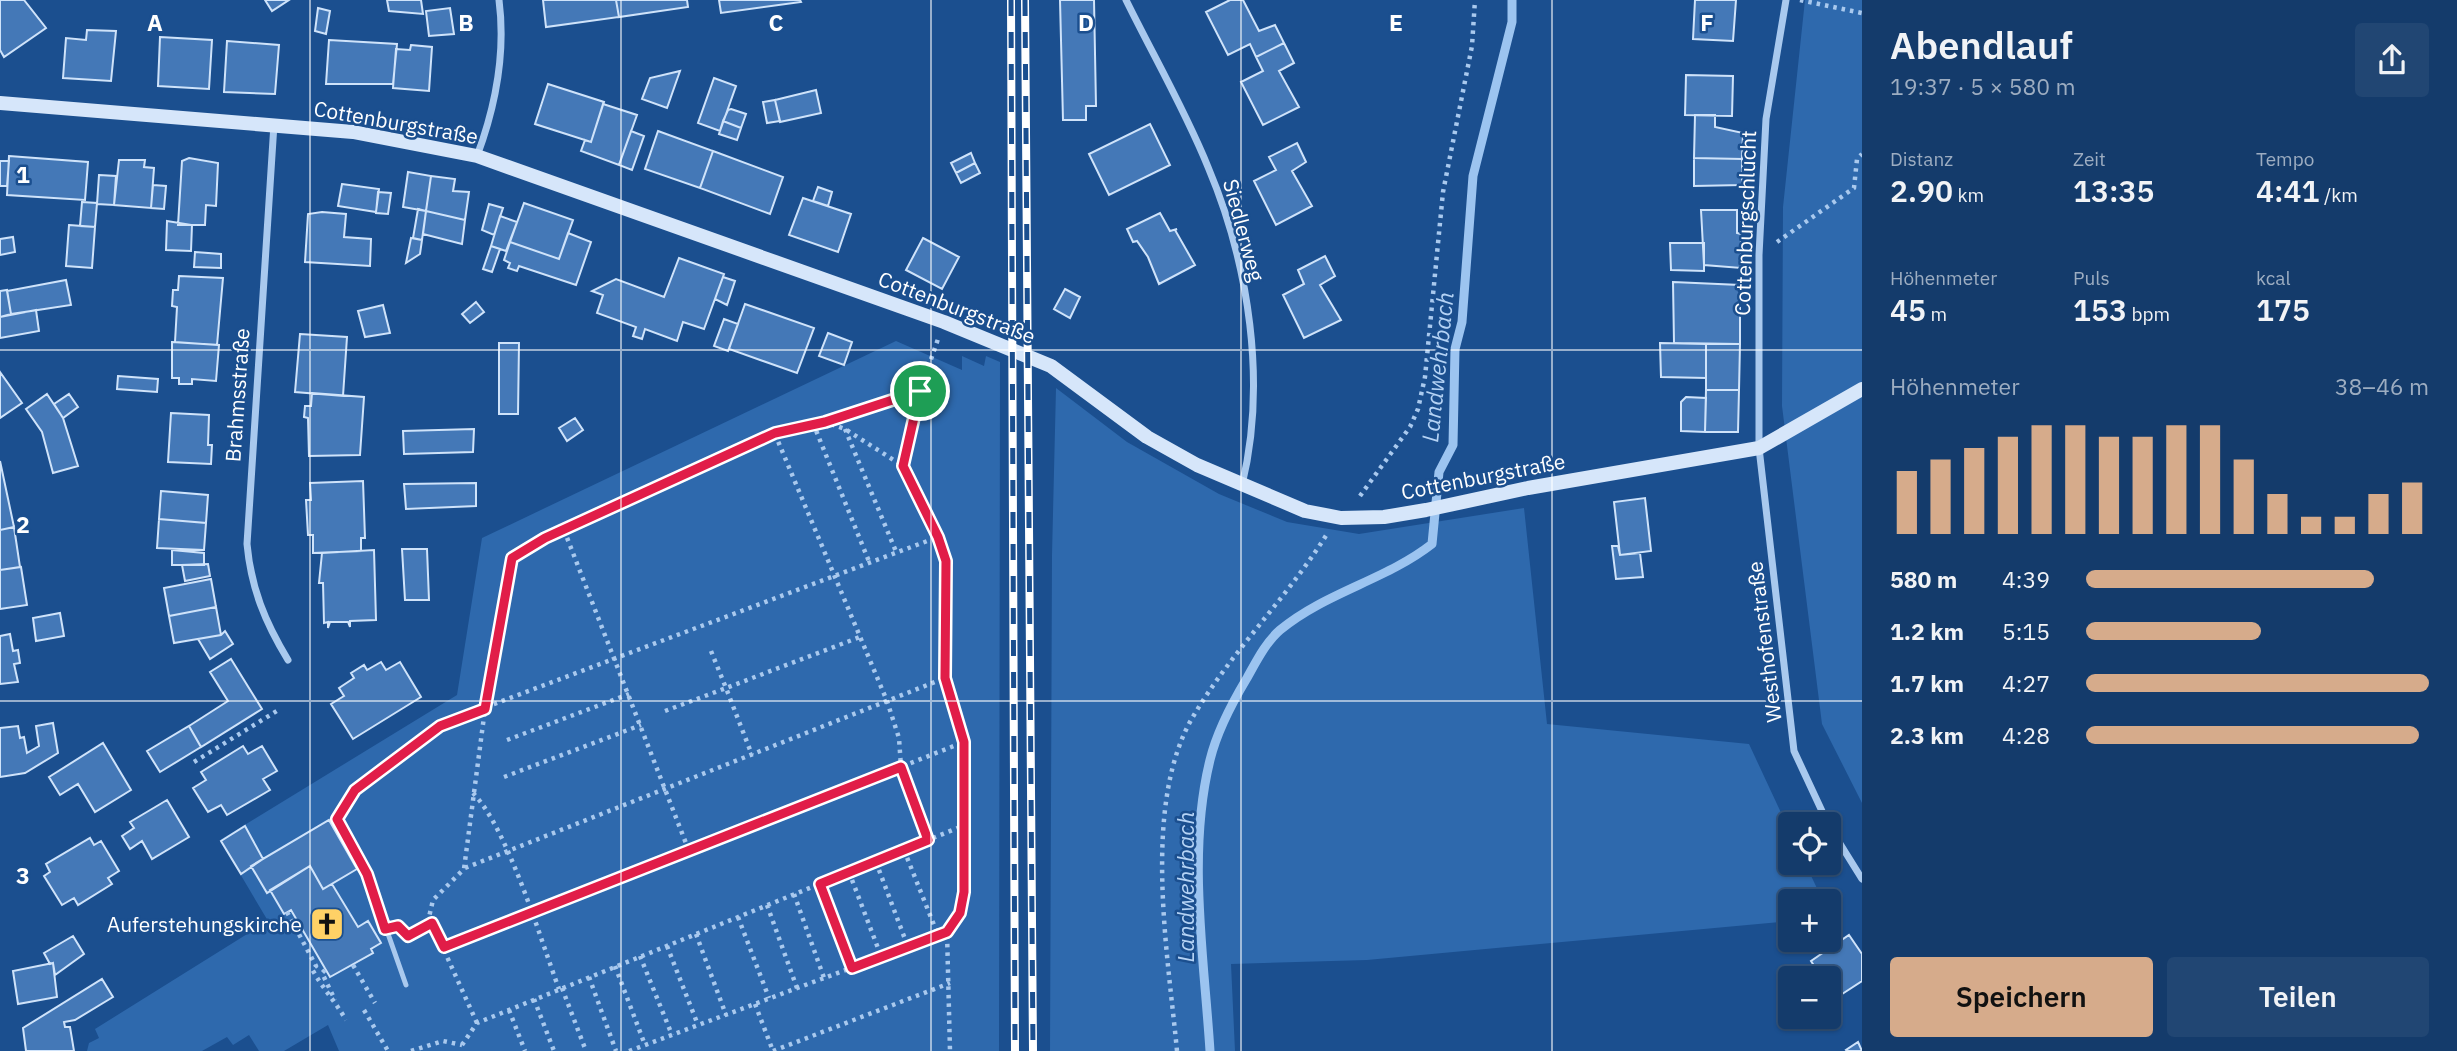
<!DOCTYPE html>
<html lang="de">
<meta charset="utf-8">
<style>
body{margin:0;font-family:"IBM Plex Sans",sans-serif;background:#214673;color:#f1f3f6;height:100vh;display:flex;flex-direction:column;font-size:26px;white-space:nowrap}
*{box-sizing:border-box;margin:0}
p{font-size:23px;color:#9dadc1}
.icon{flex:none;width:38px;height:38px;fill:none;stroke:currentColor;stroke-width:2;stroke-linecap:round;stroke-linejoin:round}
.map{position:relative;flex:1;overflow:hidden}
.side{display:flex;flex-direction:column;background:#143b6b;width:595px}
.side>*{flex:none}
.tools{position:absolute;left:1778px;top:812px;display:grid;gap:14px}
.tools a{display:grid;place-items:center;width:63px;height:63px;border-radius:7px;background:#143b6b;box-shadow:0 2px 5px #0004,0 0 0 2px #33557e;font-size:35px}
.pin{position:absolute;display:grid;place-items:center;width:60px;height:60px;color:#fff;margin:-30px;border:4px solid #fff;border-radius:50%;box-shadow:0 2px 7px #0007}
.round{display:grid;place-items:center;flex:none;width:74px;height:74px;border-radius:7px;background:#214673}
.headline{display:flex;align-items:center;justify-content:space-between;height:119px;padding:0 28px}
h1{font-size:38px;font-weight:600;line-height:52px}
.metrics{display:grid;grid-template-columns:repeat(3,1fr);gap:10px;height:119px;padding:7px 28px}
.metrics div{display:grid;align-content:center}
.metrics b{font-size:30px;font-weight:600}
.metrics small{font-size:19px;font-weight:400}
.metrics p{font-size:19px}
.chart{height:196px;padding:14px 28px}
.chart p{display:flex;justify-content:space-between}
.chart svg{width:100%;height:126px;margin-top:7px;stroke:#d6ab8b;stroke-width:6}
.cta{display:flex;gap:14px;margin-top:auto;padding:14px 28px}
.cta a{flex:1;height:80px;border-radius:7px;background:#d6ab8b;color:#111;font-size:28px;font-weight:600;line-height:80px;text-align:center}
.cta a+a{background:#214673;color:#f1f3f6}
ul{padding:0 28px;list-style:none;font-size:23px}
li{display:grid;grid-template-columns:112px 84px 1fr;align-items:center;height:52px}
li i{height:18px;border-radius:9px;background:#d6ab8b}
main{display:flex;flex:1;min-height:0}
.map>svg:first-child{display:block}
</style>
<main>
<div class="map">
<svg width="1862" height="1051" viewBox="0 0 1862 1051">
<rect width="100%" height="100%" fill="#1b4f8f"/>
<path fill="#2e69ad" d="M1805 0H1862V803L1822 724 1782 406 1783 207Z
M896 341 962 370V356L984 366 986 356 1000 362 999 1051H339L328 1025 284 1051H259L249 1035 233 1045 227 1037 202 1051H87L89 1043 99 1038 95 1029 268 921 220 840 457 695 482 538Z
M1056 388 1127 442 1219 494 1287 522 1359 534 1524 508 1547 724 1749 744 1790 832V863H1805L1823 901H1790V921L1367 960 1231 964 1235 1051H1050L1052 555Z"/>
<g fill="none" stroke-linecap="round" stroke-linejoin="round">
<path stroke="#9cc4f0" stroke-width="9" d="M1210 1051C1204 956 1187 853 1210 760 1217 731 1232 703 1247 678 1256 662 1266 642 1280 630 1326 592 1386 580 1432 544L1439 472 1453 445 1455 349 1462 322 1473 176 1512 22V0"/>
</g>
<path fill="#4478b7" stroke="#cfe3fa" stroke-width="2" d="M0 0H24L46 28 4 57 0 50Z
M265 0H289L272 11Z
M387 0H421L423 14 389 11Z
M543 0H616L619 17 546 27Z
M616 0H687L688 7 619 17Z
M719 0H800L801 2 721 13Z
M1060 0H1094L1096 106H1086V120H1063Z
M1230 0H1243L1259 31 1275 25 1284 43 1256 57 1250 44 1228 55 1206 12Z
M1695 0H1736L1733 41 1693 39Z
M318 8 330 11 326 34 315 31Z
M450 8 454 34 429 36 426 11Z
M87 30 116 31 111 81 63 78 66 38 86 40Z
M160 37 212 40 209 89 158 86Z
M329 40 397 44 393 84H326Z
M227 41 279 45 275 94 224 92Z
M1284 43 1294 63 1279 71 1299 107 1263 125 1241 82 1263 71 1256 57Z
M411 45 432 47 429 91 393 88 396 49 410 50Z
M680 71 667 108 642 99 650 78Z
M1686 75 1733 76 1732 116 1685 115Z
M714 78 736 86 720 131 698 123Z
M548 84 604 102 591 142 535 124Z
M816 90 821 113 780 122 775 100Z
M775 100 780 121 767 123 763 102Z
M603 104 637 115 619 165 581 151 585 140 591 142Z
M731 109 746 114 741 128 723 121 728 110Z
M1695 115H1715V127L1743 133 1742 159 1694 158Z
M723 121 741 128 737 140 719 134Z
M1150 124 1170 165 1109 195 1089 154Z
M631 131 644 136 632 170 619 165Z
M658 131 713 151 700 188 645 169Z
M1297 143 1306 162 1292 171 1312 206 1276 225 1254 181 1276 170 1269 157Z
M713 151 783 177 770 214 700 188Z
M971 153 975 163 956 173 951 163Z
M9 156 88 162 85 200 7 195Z
M189 158 218 163 216 206 206 205 205 225H178L182 161Z
M1694 158 1742 159V185L1694 186Z
M119 160H145L144 167 154 168 151 208 114 205Z
M0 161H9L7 186H0Z
M975 163 980 173 961 183 956 173Z
M408 172 431 176 426 211 403 207Z
M99 175 116 176 114 205 97 204Z
M431 176 455 179 453 191 469 192 465 220 426 211Z
M342 184 379 189 376 212 338 206Z
M153 185 166 186 164 209 151 208Z
M818 187 832 192 828 206 813 201Z
M378 192 391 193 388 214 376 213Z
M803 198 851 214 838 252 789 235Z
M82 202 97 203 95 227 80 226Z
M524 203 573 220 559 259 510 242Z
M489 204 503 208 494 235 482 230Z
M418 209 426 211 422 240 413 238Z
M1701 210H1737V233L1741 234V268L1704 265Z
M426 211 465 220 462 244 423 234Z
M322 212 346 214 344 237 371 239 370 266 305 262 308 214Z
M1160 213 1170 231 1177 229 1175 230 1195 265 1159 284 1148 257 1137 241 1133 242 1127 229Z
M500 216 517 222 506 251 491 246Z
M167 221 192 225 191 251 166 250Z
M69 225 95 227 92 268 66 266Z
M568 233 591 242 576 285 519 266 517 271 508 268 510 263 504 260 510 242 559 259Z
M13 237 15 252 0 255V239Z
M411 238 422 240 420 254 406 263Z
M923 238 959 257 942 289 906 270Z
M1670 243H1704V271L1671 270Z
M491 246 500 249 492 272 483 269Z
M195 252 221 254V268L194 267Z
M1325 256 1335 276 1320 285 1341 320 1304 338 1283 295 1304 284 1298 270Z
M679 258 724 274 704 329 683 322 677 341 645 329 642 339 633 336 636 327 597 313 603 295 592 291 616 279 664 297Z
M179 276 223 278 217 345 175 342 177 307 172 306 173 290H178Z
M723 277 735 281 727 305 715 299Z
M66 280 71 305 11 314 7 291Z
M1673 282 1740 285V344L1674 343Z
M1065 289 1080 297 1070 318 1054 309Z
M7 290 11 314 0 317V291Z
M476 302 484 312 470 323 462 314Z
M745 304 814 328 797 373 729 349Z
M383 305 390 333 365 337 358 311Z
M36 310 39 331 0 338V317Z
M724 319 738 324 728 351 714 346Z
M828 333 852 342 844 365 819 356Z
M300 334 347 337 343 396 295 392Z
M172 342 219 345 216 381 192 379V384H179V378H172Z
M499 343H519L518 414H499Z
M1660 343 1706 344V378L1661 377Z
M1706 344H1740L1739 390H1706Z
M0 372 22 403 0 418Z
M118 376 158 379 157 392 117 389Z
M1706 390H1739L1738 432H1705Z
M312 393 364 397 360 455 309 456 308 418 304 417 305 406H311Z
M47 394 63 418 78 466 53 473 42 432 26 409Z
M69 394 78 407 63 418 54 404Z
M1686 397 1706 398 1705 432 1681 431V402Z
M171 413 209 415 208 445H212L211 464 168 462Z
M575 418 583 430 567 441 559 428Z
M474 429 473 452 404 454 403 431Z
M0 461 14 527 0 530Z
M363 481 365 538H361V551L313 553V535H308L306 500H311L310 483Z
M476 483V506L406 509 404 484Z
M161 491 208 495 206 523 159 519Z
M1645 498 1651 551 1620 555 1614 502Z
M159 519 206 523 204 550 157 548Z
M14 527 20 567 0 570V530Z
M1612 546H1618L1620 555 1640 553 1643 577 1616 579Z
M402 549H427L429 600H405Z
M172 550 204 553V565H172Z
M374 550 376 620 350 621V627L348 622H330L328 628V622L324 623 323 583H319L322 553Z
M208 564 210 576 185 581 182 565Z
M21 567 27 605 0 609V570Z
M211 579 216 607 169 616 164 588Z
M216 607 221 635 174 643 169 616Z
M60 613 64 636 36 641 33 618Z
M225 631 233 644 210 659 198 639 221 635Z
M10 634 13 651 18 650 20 663 14 664 18 682 0 684V636Z
M231 659 262 709 201 747 189 726 228 701 210 672Z
M381 662 386 670 400 662 421 697 353 739 331 704 344 696 339 688 354 678 351 673 364 665 367 670Z
M53 723 58 753 25 773 0 777V728L18 726 20 738 24 737 27 753 39 746 36 726Z
M189 726 201 747 160 772 147 751Z
M103 743 131 790 95 812 78 784 60 795 49 777Z
M243 746 248 754 262 746 277 771 263 779 270 790 227 815 221 805 208 812 193 788 206 780 201 772Z
M167 800 189 837 152 859 142 841 130 849 122 836 134 828 130 822Z
M329 820 357 869 323 889 310 866 267 893 251 866Z
M245 826 263 859 241 874 221 841Z
M90 838 94 845 101 841 119 871 108 878 112 884 78 905 74 898 62 905 44 876 50 872 46 864Z
M310 866 323 889 332 884 358 927 368 921 381 943 371 949 373 953 330 977 291 910 284 914 270 890Z
M1849 935 1862 954V981L1836 998 1829 988V978H1822L1811 961Z
M73 936 84 954 55 975 53 963 50 964 44 953Z
M53 963 57 997 18 1004 13 971Z
M102 979 113 997 75 1020 64 1022 65 1027H70L74 1051H26L23 1028Z
M1858 1042 1862 1051H1847L1846 1050Z"/>
<g fill="none" stroke-linecap="round" stroke-linejoin="round">
<path stroke="#a9c9ee" stroke-width="4.5" stroke-dasharray="3.5 5" stroke-linecap="butt" d="M1800 0 1862 13
M1777 242 1854 188 1857 159 1862 154
M825 422 920 391
M813 423 870 564
M845 429 897 554
M775 434 887 701 899 738 901 767 928 840
M903 466 920 391 938 339
M1360 496 1410 427 1418 409 1425 377 1443 192 1472 46 1475 0
M564 530 689 851
M711 651 726 688 860 637
M665 711 726 688 752 755
M454 719 938 537
M507 740 629 694
M194 762 280 709
M504 777 641 725
M473 793C508 829 540 938 559 989
M904 850 938 935
M876 862 908 947
M465 868 945 678
M849 872 881 956
M820 884 852 968
M794 894 824 978
M767 905 797 988
M287 912 316 966 312 969C323 989 335 1001 346 1020
M738 917 769 998
M406 934 408 936 432 923
M696 934 726 1015
M667 946 698 1025
M444 947 964 742
M640 956 672 1035
M353 965 375 1003
M615 966 645 1045
M325 970 322 973 335 1000
M589 977 616 1051
M562 988 586 1051
M534 999 554 1051
M755 1004 773 1051
M364 1010 388 1051
M509 1010 525 1051
M477 1023 429 917 433 900 464 869 485 709 512 558 545 538 775 434 813 423 825 422 845 429 903 466 938 537 946 561 945 678 964 742V892L960 913 947 932 950 1051
M462 1045 477 1023 965 825
M411 1051 443 1041 462 1045
M629 1051 947 932
M773 1051 950 983
M1177 1051C1168 954 1141 802 1194 715 1232 651 1287 598 1327 534"/>
<path stroke="#a9c9ee" stroke-width="5" d="M406 985 367 874 337 819 355 790 440 726"/>
<path stroke="#a9c9ee" stroke-width="7" d="M1126 0C1153 55 1185 110 1208 167 1249 264 1267 383 1242 485
M1786 0 1766 119 1759 255V448L1794 751 1828 824
M274 124 247 544C251 588 265 622 288 660
M477 156C496 105 506 54 499 0
M1829 826 1862 879"/>
<path stroke="#d6e6fa" stroke-width="14" d="M0 103 353 132 477 156 944 322 1051 366 1147 437 1197 465 1305 511 1341 518 1384 517 1426 510 1528 488 1759 448 1862 389"/>
<g stroke="#fff" stroke-width="8">
<path id="rail" d="M1011 0 1015 1051
M1025 0 1033 1051"/>
</g>
<use href="#rail" stroke="#1b4f8f" stroke-width="5" stroke-dasharray="16" stroke-linecap="butt"/>
</g>
<g fill="none" stroke-linecap="round" stroke-linejoin="round">
<g stroke="#fff" stroke-width="14">
<path id="route" d="M920 391 903 466 938 537 946 561 945 678 964 742V892L960 913 947 932 852 968 820 884 928 840 901 767 444 947 432 923 408 936 398 926 385 929 367 874 337 819 355 790 440 726 485 709 512 558 545 538 775 433 825 422Z"/>
</g>
<use href="#route" stroke="#e11d48" stroke-width="9"/>
</g>
<path fill="none" stroke="#fff" stroke-width="2" stroke-opacity="0.55" d="M310 0V1051M621 0V1051M931 0V1051M1241 0V1051M1552 0V1051M0 350H1862M0 701H1862"/>
<defs>
<g id="church-square" transform="scale(1.75)"><rect x="-9" y="-9" width="18" height="18" rx="4" fill="#ffd166" stroke="#1b4f8f"/><path d="M-1.2-6h2.4v3.5h3.3v2.4h-3.3V6h-2.4V-.1h-3.3v-2.4h3.3Z" fill="#111"/></g>
</defs>
<g fill-rule="evenodd">
<use href="#church-square" x="327" y="924"/>
</g>
<g text-anchor="middle" dominant-baseline="central" stroke-width="5" stroke-linejoin="round" paint-order="stroke">
<g font-size="21" fill="#fff" stroke="#1b4f8f">
<text transform="translate(396 122) rotate(10)">Cottenburgstraße</text>
<text transform="translate(1745 223) rotate(-88)">Cottenburgschlucht</text>
<text transform="translate(1244 230) rotate(75)">Siedlerweg</text>
<text transform="translate(957 307) rotate(21)">Cottenburgstraße</text>
<text transform="translate(237 395) rotate(-86)">Brahmsstraße</text>
<text transform="translate(1483 476) rotate(-11)">Cottenburgstraße</text>
<text transform="translate(1764 642) rotate(-97)">Westhofenstraße</text>
</g>
<g font-size="21" fill="#fff" stroke="#1b4f8f" text-anchor="end">
<text x="302" y="924">Auferstehungskirche</text>
</g>
<g font-size="23" font-style="italic" fill="#b5d3f5" stroke="#1b4f8f">
<text transform="translate(1437 367) rotate(-84)">Landwehrbach</text>
<text transform="translate(1185 887) rotate(-90)">Landwehrbach</text>
</g>
</g>
<g font-size="23" text-anchor="middle" font-weight="bold" fill="#fff" stroke="#1b4f8f" stroke-width="5" stroke-linejoin="round" paint-order="stroke">
<text x="155" y="31">A</text>
<text x="466" y="31">B</text>
<text x="776" y="31">C</text>
<text x="1086" y="31">D</text>
<text x="1396" y="31">E</text>
<text x="1707" y="31">F</text>
<text x="23" y="183">1</text>
<text x="23" y="533">2</text>
<text x="23" y="884">3</text>
</g>
</svg>
<div class="tools">
<a><svg class="icon" aria-label="locate" viewBox="0 0 24 24"><circle cx="12" cy="12" r="6"/><path d="M12 2v4M12 18v4M2 12h4M18 12h4"/></svg></a>
<a>+</a>
<a>−</a>
</div>
<div class="pin" style="left:920px;top:391px;background:#1e9e55"><svg class="icon" aria-label="arrive" viewBox="0 0 24 24"><path d="M6 21V4h12l-3 4 3 4H6"/></svg></div>
</div>
<section class="side">
<div class="headline"><div><h1>Abendlauf</h1><p>19:37 · 5 × 580 m</p></div><a class="round"><svg class="icon" aria-label="share" viewBox="0 0 24 24"><path d="M12 15V3M7 8l5-5 5 5M5 13v7h14v-7"/></svg></a></div>
<div class="metrics">
<div><p>Distanz</p><b>2.90<small> km</small></b></div>
<div><p>Zeit</p><b>13:35</b></div>
<div><p>Tempo</p><b>4:41<small> /km</small></b></div>
</div>
<div class="metrics">
<div><p>Höhenmeter</p><b>45<small> m</small></b></div>
<div><p>Puls</p><b>153<small> bpm</small></b></div>
<div><p>kcal</p><b>175</b></div>
</div>
<div class="chart"><p><span>Höhenmeter</span>38–46 m</p>
<svg viewBox="0 0 160 44" preserveAspectRatio="none"><path d="M5 44V22M15 44V18M25 44V14M35 44V10M45 44V6M55 44V6M65 44V10M75 44V10M85 44V6M95 44V6M105 44V18M115 44V30M125 44V38M135 44V38M145 44V30M155 44V26"/></svg>
</div>
<ul>
<li><b>580 m</b>4:39<i style="width:84%"></i></li>
<li><b>1.2 km</b>5:15<i style="width:51%"></i></li>
<li><b>1.7 km</b>4:27<i style="width:100%"></i></li>
<li><b>2.3 km</b>4:28<i style="width:97%"></i></li>
</ul>
<div class="cta"><a>Speichern</a><a>Teilen</a></div>
</section>
</main>
